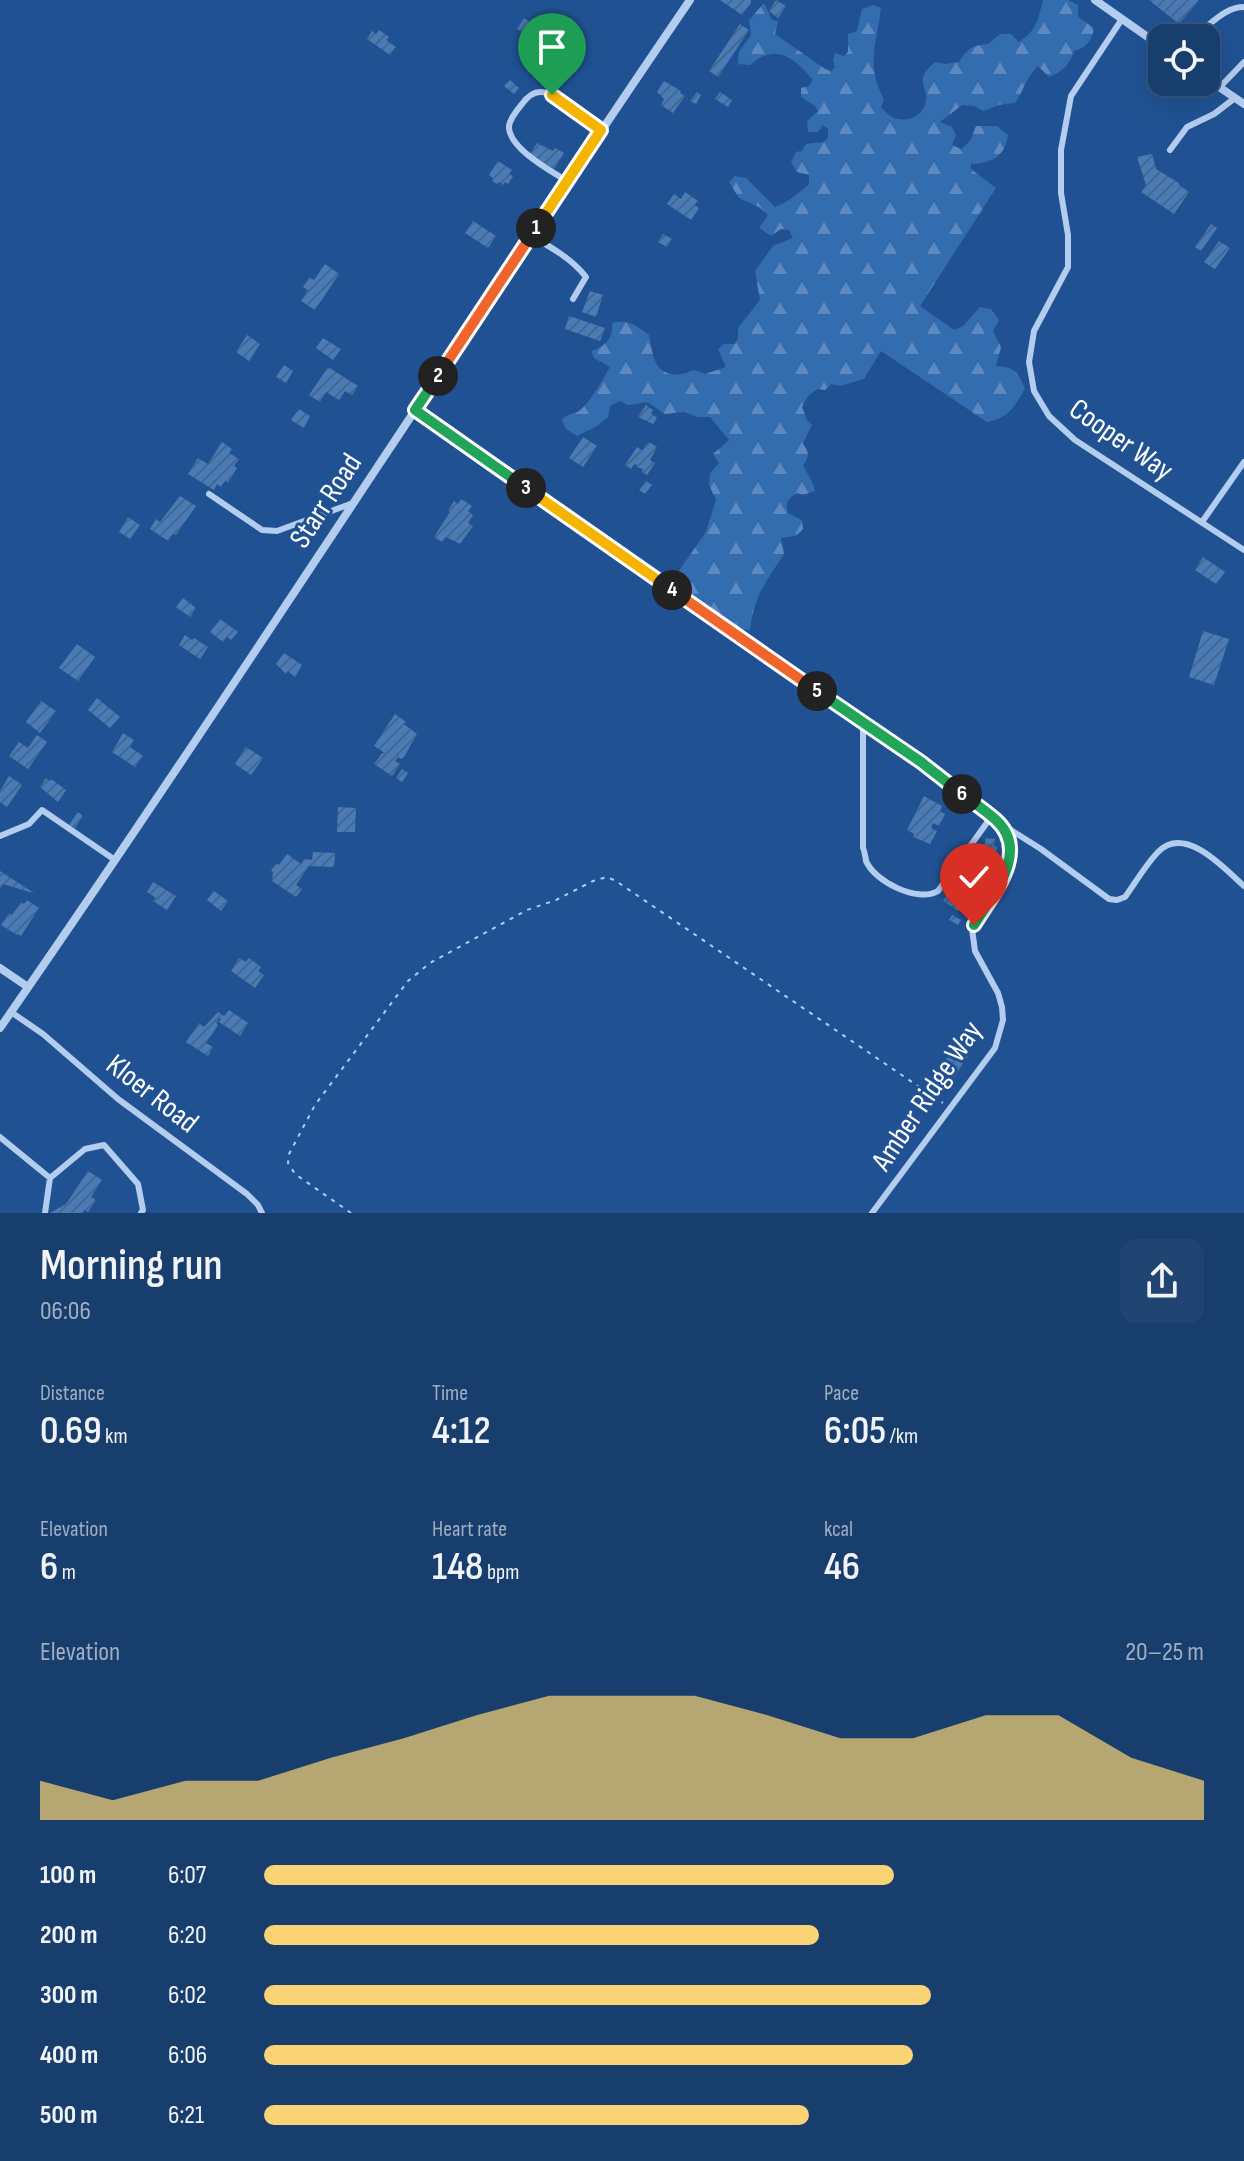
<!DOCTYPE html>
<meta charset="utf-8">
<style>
body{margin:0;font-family:"Sofia Sans Condensed",sans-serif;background:#214573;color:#f1f3f6;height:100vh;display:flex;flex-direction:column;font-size:30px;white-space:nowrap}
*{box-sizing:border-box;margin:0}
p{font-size:26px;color:#9faec2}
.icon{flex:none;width:44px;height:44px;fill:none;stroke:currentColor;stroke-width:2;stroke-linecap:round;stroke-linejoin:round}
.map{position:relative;height:1213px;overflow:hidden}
.details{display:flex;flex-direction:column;background:#183e6e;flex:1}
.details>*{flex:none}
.tools{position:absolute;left:1148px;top:24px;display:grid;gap:16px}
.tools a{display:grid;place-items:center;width:72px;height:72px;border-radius:16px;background:#183e6e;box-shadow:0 8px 32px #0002,0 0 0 2px #365781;font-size:40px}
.pin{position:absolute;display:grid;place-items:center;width:68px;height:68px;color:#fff;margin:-82px -34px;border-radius:50% 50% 50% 0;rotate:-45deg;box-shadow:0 0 8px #0007}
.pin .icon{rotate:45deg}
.km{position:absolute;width:40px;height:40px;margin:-20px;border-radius:50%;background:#222;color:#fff;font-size:22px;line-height:40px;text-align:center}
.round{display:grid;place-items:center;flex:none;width:84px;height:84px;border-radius:16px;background:#214573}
.headline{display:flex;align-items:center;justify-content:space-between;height:136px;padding:0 40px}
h1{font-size:44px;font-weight:600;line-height:60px}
.metrics{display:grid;grid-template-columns:repeat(3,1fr);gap:12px;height:136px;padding:8px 40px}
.metrics div{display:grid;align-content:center}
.metrics b{font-size:40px;font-weight:600}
.metrics small{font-size:22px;font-weight:400}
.metrics p{font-size:22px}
.chart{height:224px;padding:16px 40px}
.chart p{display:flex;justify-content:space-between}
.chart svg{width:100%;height:144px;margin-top:8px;fill:#fad474;opacity:.7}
ul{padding:0 40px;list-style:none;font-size:26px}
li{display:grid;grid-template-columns:128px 96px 1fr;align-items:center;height:60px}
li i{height:20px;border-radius:10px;background:#fad474}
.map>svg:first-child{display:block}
</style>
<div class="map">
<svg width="1244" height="1213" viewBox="0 0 1244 1213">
<defs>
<pattern id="forest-firs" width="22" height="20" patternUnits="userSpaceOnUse" patternTransform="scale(2)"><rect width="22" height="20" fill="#346cb0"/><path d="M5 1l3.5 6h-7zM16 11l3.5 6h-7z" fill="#5d89c0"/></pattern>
<pattern id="building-hatch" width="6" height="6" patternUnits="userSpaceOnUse" patternTransform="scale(2)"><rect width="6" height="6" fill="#497bb9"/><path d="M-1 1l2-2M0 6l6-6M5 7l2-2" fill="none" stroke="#4a6688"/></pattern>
</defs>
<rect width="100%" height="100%" fill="#205293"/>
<path fill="url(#forest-firs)" d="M1043 0H1068L1078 5V17L1094 28C1092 41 1086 48 1074 51 1069 66 1063 71 1049 77L1038 66C1027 76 1024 90 1015 103L999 105 984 111 974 106 962 105 940 122 952 127 956 135 952 145 961 149 970 141 976 126H997L1008 135C1005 157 992 163 971 164V169L996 188 920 306 954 330 963 326 980 307 991 309 999 320 993 331 1001 347 996 366C1014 367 1018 371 1025 389 1014 407 1009 418 987 422L881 351 864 379 840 386 831 384 825 390 817 389 808 396 802 407 807 420 812 425 803 443C809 452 810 457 803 465 807 475 813 480 815 491L803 495 797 493C788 498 785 503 788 513L802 520 803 529 796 536 781 538 784 554C766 582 754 596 750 630L735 629 683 593 678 572 706 532 716 500 709 485 710 473 719 463 713 454 729 440 710 417H698L684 412 665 414 647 402 629 405 620 401 610 406 608 417 597 426 577 436 566 429 562 420C568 413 572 415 579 411 591 402 602 380 610 367L594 358 591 351C605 347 614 338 612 323 629 319 636 326 649 335 651 343 652 354 655 361 662 377 680 377 694 370L705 374 726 367 718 349 724 344H735L738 338V328L760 300 755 271 773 246 793 238 789 230 781 229 771 236 759 228 768 215 759 207 739 198 729 182 735 176 746 178 775 207C788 202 798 194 809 184V175L797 172 791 162 796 152 802 151 806 144 823 142 828 138V129L823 125 818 132H808L807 121 818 111 815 106 801 97V88L809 86 813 80C794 58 777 42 750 65L738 64 739 52 751 35 749 20 764 3 772 20 778 21 775 34 825 69 831 71 835 67 833 61 835 53 844 56 848 52V34L857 31 862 9 873 5 881 8C877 42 865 65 884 99L881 107C881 108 890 116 890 116 904 124 923 118 926 101 928 93 921 84 923 77 925 70 931 66 935 62L945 64 959 62C967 49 973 45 988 44L1000 34H1011L1019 42C1037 30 1038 20 1043 0Z"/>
<path fill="url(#building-hatch)" d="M720 0H751V3L742 15Z
M776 0 786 6 778 18 769 11Z
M1149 0H1199L1179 24Z
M524 18 535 25 528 36 517 29Z
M740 24 749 30 718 77 709 71Z
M379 30 389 37 386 40 396 47 390 55 367 39 372 31 376 34Z
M558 32 574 43 572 47 578 50 575 55 570 51 566 57 549 45Z
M510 80 519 88 514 94 504 86Z
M664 81 681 91 680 93 685 96 673 113 661 105 664 99 657 92Z
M697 92 701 95 696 104 690 101Z
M720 92 732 100 728 107 715 99Z
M537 143 553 151 555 148 564 153 554 169 530 154Z
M1152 154 1156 169 1179 183 1178 184 1189 192 1174 214 1141 192 1146 185 1137 157Z
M498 161 512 170 509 174 513 176 508 184 505 182 503 185 499 182 497 184 492 181 493 178 489 175Z
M685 192 698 201 695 205 699 208 691 220 667 204 674 194 681 199Z
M473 221 496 236 488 248 465 233Z
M1211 224 1217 228 1201 251 1195 247Z
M663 234 672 239 667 247 658 242Z
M1219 241 1230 248 1215 269 1204 262Z
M325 264 339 274 315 310 301 301 308 290 303 287 309 277 314 280Z
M590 291 603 295 596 317 582 312Z
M569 316 605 328 600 341 565 329Z
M247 335 260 344 249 361 236 352Z
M323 338 341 349 333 360 316 348Z
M284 365 293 371 286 383 276 377Z
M328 367 358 386 352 395 345 391 339 400 326 392 320 402 309 395Z
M646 405 653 410 651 413 657 418 653 424 638 417Z
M299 409 310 416 304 428 291 420Z
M583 437 597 446 583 467 569 458Z
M222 442 232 449 229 453 239 459 234 466 237 468 228 483 225 481 221 487 217 484 214 490 188 474 198 458 208 464Z
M649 442 657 447 650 460 655 463 647 475 642 472 643 469 636 467 637 465 634 464 631 469 625 465 637 447 642 450Z
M646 481 652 485 645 494 639 490Z
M180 496 196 506 176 535 173 534 168 541 150 529 156 519 160 522Z
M461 499 472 506 468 511 473 515 468 523 473 526 460 544 446 537 442 542 434 537 450 512 448 511 454 501 458 504Z
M128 517 140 525 130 539 119 532Z
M1203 557 1225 572 1216 584 1195 570Z
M183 598 196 608 190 617 176 607Z
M220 619 238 632 231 640 227 637 223 642 210 632Z
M1203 631 1229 639 1214 685 1189 677Z
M185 635 192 640 194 638 208 647 200 659 179 645Z
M77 644 95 657 78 681 59 668Z
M284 653 302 665 295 677 288 671 286 674 276 664Z
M97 698 120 717 110 728 88 710Z
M41 701 56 711 40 733 26 722Z
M395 714 406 722 404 724 417 734 404 757 401 759 398 757 395 761 400 764 392 776 374 764 382 753H385L374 746Z
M123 733 134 740 130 747 143 756 135 767 112 752Z
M37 735 47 742 28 769 9 756 19 742 28 748Z
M246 747 263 758 251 775 235 764Z
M402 769 408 773 402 782 396 778Z
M9 776 22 785 7 807 0 802V791Z
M46 778 50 781 51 779 66 790 58 802 40 787Z
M924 796 942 806 940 811 945 814 939 826 933 823 931 828 937 831 930 844 913 837 914 834 907 830Z
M338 807 356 808 355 832H337Z
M78 812 83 816 75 828 69 825Z
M985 838 995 839 994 846 997 847 995 862 980 860 982 844H985Z
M313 852 335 853 334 867 309 866 296 885 302 889 296 897 272 881 273 872 271 870 276 863 279 865 287 854 301 864 304 859 312 860Z
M0 871 34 893H33L3 884 0 889Z
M958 880 972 890 958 911 943 901Z
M153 882 176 896 167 910 153 901 156 898 147 892Z
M214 891 228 901 221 911 207 900Z
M27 900 39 908 21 936 18 934 17 935 1 925 9 913 12 915 21 902 24 904Z
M952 915 961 920 958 925 949 920Z
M239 958 246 962 249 958 261 967 258 971 264 975 255 988 231 971Z
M229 1010 248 1023 240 1036 219 1022 221 1019 219 1018 216 1023 218 1025 206 1043 213 1047 208 1056 186 1042 199 1023 204 1027 218 1012 224 1016Z
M956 1044 970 1053 950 1084 936 1074Z
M88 1171 102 1180 91 1197 96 1200 88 1212 85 1210 82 1213H50L66 1204Z"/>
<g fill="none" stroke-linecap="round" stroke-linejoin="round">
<path stroke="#b3cdee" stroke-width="2" stroke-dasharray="4 6" stroke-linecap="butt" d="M351 1213 295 1174 288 1163 289 1154 315 1105 408 981 430 963 527 910 556 900 593 881 607 877 616 881 943 1103"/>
<path stroke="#b3cdee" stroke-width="6" d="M1122 19 1071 96 1061 150V193L1068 235V267L1034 331 1029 362 1034 391 1049 416 1075 440 1244 550
M1147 37 1151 33 1174 38
M1190 38C1208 29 1222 7 1244 7
M1220 87 1244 62
M1170 150 1187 127 1214 114 1235 98
M567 181C551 171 508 148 509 126 510 119 517 110 522 104 527 97 533 91 542 92 555 93 589 122 601 130
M531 236C551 247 572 259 586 277L573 299
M415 410 863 725 921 762 997 820 1010 837 1011 852 1008 866 972 929 975 951 998 993 1002 1007 1003 1020 995 1048 872 1213
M209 494 262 530 277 531 353 503
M1202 522 1244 462
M863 725V848C864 849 866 860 866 861 875 882 918 903 938 891L991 817
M1003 825 1041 849 1109 899 1117 900 1125 897C1136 882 1146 864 1159 851 1186 825 1225 869 1244 886
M0 836 29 824 42 810 115 860
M11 1012 43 1034 118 1099 247 1194 258 1205 262 1213
M0 1137 50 1178
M45 1213 50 1178 85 1149 104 1145 138 1184 143 1210 141 1213"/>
<path stroke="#b3cdee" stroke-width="8" d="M1095 0 1162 47
M1206 78 1244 104
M0 968 28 987
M0 1028C235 689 457 341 690 0"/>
</g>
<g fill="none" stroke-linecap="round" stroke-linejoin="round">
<g stroke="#fff" stroke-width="16">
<path id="split-1" d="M536 228 601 130 552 95"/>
</g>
<g stroke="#fff" stroke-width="16">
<path id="split-2" d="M438 376 536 228"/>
</g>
<g stroke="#fff" stroke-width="16">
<path id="split-3" d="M438 376 415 410 526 488"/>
</g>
<g stroke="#fff" stroke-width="16">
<path id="split-4" d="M526 488 672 590"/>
</g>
<g stroke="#fff" stroke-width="16">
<path id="split-5" d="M672 590 817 691"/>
</g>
<g stroke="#fff" stroke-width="16">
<path id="split-6" d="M817 691 921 762 962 794"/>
</g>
<g stroke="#fff" stroke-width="16">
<path id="split-7" d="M962 794C973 802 986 811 996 820 1031 852 992 895 974 925"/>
</g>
<use href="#split-1" stroke="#f5b400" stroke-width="10"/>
<use href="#split-2" stroke="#f0652b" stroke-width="10"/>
<use href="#split-3" stroke="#22a559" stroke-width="10"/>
<use href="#split-4" stroke="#f5b400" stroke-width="10"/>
<use href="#split-5" stroke="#f0652b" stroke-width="10"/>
<use href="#split-6" stroke="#22a559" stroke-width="10"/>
<use href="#split-7" stroke="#22a559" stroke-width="10"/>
</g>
<g text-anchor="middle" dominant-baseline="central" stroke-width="6" stroke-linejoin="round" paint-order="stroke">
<g font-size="30" fill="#fff" stroke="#205293">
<text transform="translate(1121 440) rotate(35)">Cooper Way</text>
<text transform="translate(326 501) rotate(-57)">Starr Road</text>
<text transform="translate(152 1094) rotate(38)">Kloer Road</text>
<text transform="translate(927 1096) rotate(-56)">Amber Ridge Way</text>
</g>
</g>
</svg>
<div class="tools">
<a><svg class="icon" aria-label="locate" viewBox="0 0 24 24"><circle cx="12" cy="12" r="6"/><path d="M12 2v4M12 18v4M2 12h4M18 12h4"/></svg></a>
</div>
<div class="pin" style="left:552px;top:95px;background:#1e9e55"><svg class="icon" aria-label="arrive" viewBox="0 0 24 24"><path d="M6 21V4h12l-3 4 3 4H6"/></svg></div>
<div class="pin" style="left:974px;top:925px;background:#d93025"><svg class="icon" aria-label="check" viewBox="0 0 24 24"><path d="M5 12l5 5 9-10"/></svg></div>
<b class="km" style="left:536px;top:228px">1</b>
<b class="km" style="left:438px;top:376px">2</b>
<b class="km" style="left:526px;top:488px">3</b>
<b class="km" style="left:672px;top:590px">4</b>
<b class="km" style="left:817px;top:691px">5</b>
<b class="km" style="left:962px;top:794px">6</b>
</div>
<section class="details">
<div class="headline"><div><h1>Morning run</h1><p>06:06</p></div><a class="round"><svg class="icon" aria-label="share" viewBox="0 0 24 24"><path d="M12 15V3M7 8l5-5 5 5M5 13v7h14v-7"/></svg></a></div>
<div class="metrics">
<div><p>Distance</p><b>0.69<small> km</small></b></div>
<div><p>Time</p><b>4:12</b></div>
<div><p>Pace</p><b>6:05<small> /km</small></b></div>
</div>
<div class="metrics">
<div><p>Elevation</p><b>6<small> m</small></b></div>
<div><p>Heart rate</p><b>148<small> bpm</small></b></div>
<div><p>kcal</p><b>46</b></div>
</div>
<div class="chart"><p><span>Elevation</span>20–25 m</p>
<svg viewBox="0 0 160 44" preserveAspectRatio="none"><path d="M0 44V32L10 38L20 32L30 32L40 25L50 19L60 12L70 6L80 6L90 6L100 12L110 19L120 19L130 12L140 12L150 25L160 32V44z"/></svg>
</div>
<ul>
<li><b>100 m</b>6:07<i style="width:67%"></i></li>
<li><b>200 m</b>6:20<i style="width:59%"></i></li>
<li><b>300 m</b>6:02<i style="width:71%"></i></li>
<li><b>400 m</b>6:06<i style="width:69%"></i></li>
<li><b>500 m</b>6:21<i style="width:58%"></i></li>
</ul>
</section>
